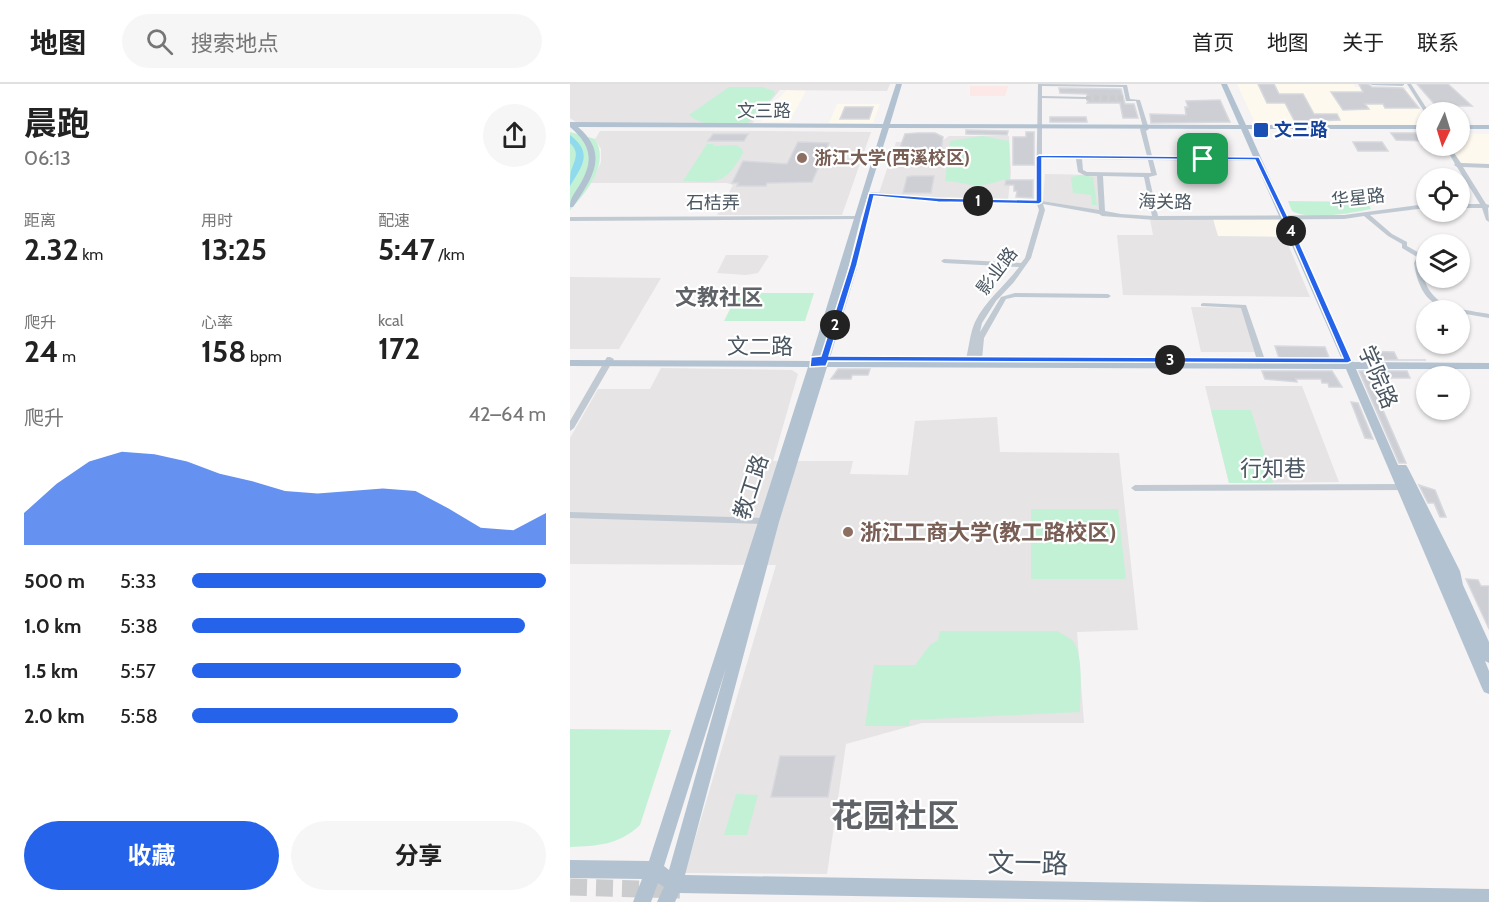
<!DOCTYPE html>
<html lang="zh">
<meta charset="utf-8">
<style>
body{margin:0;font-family:Cabin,"Noto Sans SC",sans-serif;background:#f6f6f6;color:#222;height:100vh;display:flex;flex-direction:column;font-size:22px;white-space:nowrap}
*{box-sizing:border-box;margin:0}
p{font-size:20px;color:#767676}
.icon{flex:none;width:33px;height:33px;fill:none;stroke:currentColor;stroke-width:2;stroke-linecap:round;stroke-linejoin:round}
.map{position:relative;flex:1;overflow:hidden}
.drawer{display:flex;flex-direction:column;background:#fff;width:570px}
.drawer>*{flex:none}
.needle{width:39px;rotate:184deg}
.tools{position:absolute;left:846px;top:18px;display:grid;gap:12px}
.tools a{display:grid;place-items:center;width:54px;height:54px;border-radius:50%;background:#fff;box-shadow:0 2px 4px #0004;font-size:30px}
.pin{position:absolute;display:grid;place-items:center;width:51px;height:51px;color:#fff;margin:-26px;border-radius:12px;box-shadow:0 3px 9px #0006}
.km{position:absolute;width:30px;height:30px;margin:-15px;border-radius:50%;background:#222;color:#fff;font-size:16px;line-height:30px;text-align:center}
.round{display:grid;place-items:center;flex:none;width:63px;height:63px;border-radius:32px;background:#f6f6f6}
.head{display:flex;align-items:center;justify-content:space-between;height:102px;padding:0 24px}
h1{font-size:33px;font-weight:700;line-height:45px}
.metrics{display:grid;grid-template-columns:repeat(3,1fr);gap:9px;height:102px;padding:6px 24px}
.metrics div{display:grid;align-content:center}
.metrics b{font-size:30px;font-weight:700}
.metrics small{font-size:16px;font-weight:400}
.metrics p{font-size:16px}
.chart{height:168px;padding:12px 24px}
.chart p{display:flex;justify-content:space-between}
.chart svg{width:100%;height:108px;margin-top:6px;fill:#2563eb;opacity:.7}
.primary-button{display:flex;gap:12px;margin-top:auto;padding:12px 24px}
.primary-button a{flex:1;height:69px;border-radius:36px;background:#2563eb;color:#fff;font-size:24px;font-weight:700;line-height:69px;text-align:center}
.primary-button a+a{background:#f6f6f6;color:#222}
ul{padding:0 24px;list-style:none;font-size:20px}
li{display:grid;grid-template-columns:96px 72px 1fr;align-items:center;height:45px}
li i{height:15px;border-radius:8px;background:#2563eb}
header{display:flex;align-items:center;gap:36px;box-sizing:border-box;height:84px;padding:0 30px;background:#fff;border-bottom:2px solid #e0e0e0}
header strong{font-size:28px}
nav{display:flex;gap:33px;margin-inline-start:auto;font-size:21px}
.search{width:420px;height:54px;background:#f6f6f6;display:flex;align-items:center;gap:15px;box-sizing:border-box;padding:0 21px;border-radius:33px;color:#767676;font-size:22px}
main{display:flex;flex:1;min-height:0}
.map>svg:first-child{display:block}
</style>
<header>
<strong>地图</strong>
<div class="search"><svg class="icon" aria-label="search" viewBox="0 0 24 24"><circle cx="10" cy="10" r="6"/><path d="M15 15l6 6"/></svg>搜索地点</div>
<nav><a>首页</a><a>地图</a><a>关于</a><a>联系</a></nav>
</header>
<main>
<section class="drawer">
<div class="head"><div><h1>晨跑</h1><p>06:13</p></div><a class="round"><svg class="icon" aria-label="share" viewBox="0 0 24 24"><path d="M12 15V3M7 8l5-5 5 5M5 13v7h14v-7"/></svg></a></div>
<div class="metrics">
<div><p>距离</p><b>2.32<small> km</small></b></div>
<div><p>用时</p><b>13:25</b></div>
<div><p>配速</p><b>5:47<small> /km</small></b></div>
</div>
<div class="metrics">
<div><p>爬升</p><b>24<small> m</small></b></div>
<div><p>心率</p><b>158<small> bpm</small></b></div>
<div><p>kcal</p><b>172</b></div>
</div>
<div class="chart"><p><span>爬升</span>42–64 m</p>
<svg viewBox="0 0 160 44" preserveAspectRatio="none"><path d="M0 44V31L10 19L20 10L30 6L40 7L50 10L60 15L70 18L80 22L90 23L100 22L110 21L120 22L130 29L140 37L150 38L160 31V44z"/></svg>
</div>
<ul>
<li><b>500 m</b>5:33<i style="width:100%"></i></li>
<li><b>1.0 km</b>5:38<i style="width:94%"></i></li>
<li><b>1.5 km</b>5:57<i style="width:76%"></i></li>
<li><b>2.0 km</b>5:58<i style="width:75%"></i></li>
</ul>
<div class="primary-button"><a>收藏</a><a>分享</a></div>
</section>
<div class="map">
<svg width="919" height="818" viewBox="0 0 919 818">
<rect width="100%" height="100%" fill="#f5f3f3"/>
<path fill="#fdf9ef" d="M667 0H784L785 3 838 5 856 35V41L689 40 685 39Z
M217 6 236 7 219 38H190L201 21Z
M267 20H310L303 39H259Z
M890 49 919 50V81L890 79 879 62H890Z
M643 135 708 136 715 153 647 152Z"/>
<path fill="#e6e4e5" d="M0 0H320L317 7 210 6 180 42 7 39 0 34Z
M30 47H187L301 48 272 131H147L163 101 157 99H21L31 78V65L25 55Z
M379 52H439L441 89 438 116 343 113 309 109 326 58 369 59Z
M475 90 528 91 531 127 473 117Z
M580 135H643L648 152 715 153 740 213 553 211 547 151H583Z
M156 171H196L199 172 188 189 176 191 147 189Z
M0 193 91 194 49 265H0Z
M621 223 672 224 685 268H631Z
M91 284 222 286 228 290 203 377H283L280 390 338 391 345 337 427 333 430 368 549 369 568 546 507 548 514 639H352L276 660 257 790 115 789 206 481 0 480V354L28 305H80Z
M635 302H732L769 398 659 399Z"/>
<path fill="#fce8e6" d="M400 2H438L435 12H400Z"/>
<path fill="#c3f1d5" d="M159 3H192L204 7 205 10 177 40C158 40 133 44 119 31Z
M0 48 25 55C40 79 17 108 0 126Z
M412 52 439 57 440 95C430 95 422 101 411 101 398 102 387 97 375 97L380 57Z
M137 60H144L143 62 166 61 172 65 173 69C154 102 147 98 113 97Z
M512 91 523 93 527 121H522L521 111 503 109 501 93Z
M718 117 797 118 801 125C781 129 740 137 722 127Z
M168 209H244L235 237H154Z
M641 326H681L703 399H659Z
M461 425H548L556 495H461Z
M370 547H487C492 550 499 553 503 557 514 571 510 610 510 628L340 636 339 642H295L304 581H345L360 561 368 556Z
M0 645 101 646 70 741C49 761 27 762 0 763Z
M166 710 188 711 177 751H154Z"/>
<path fill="#90daee" d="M0 51C23 69 13 81 0 102 0 97 0 91 1 87 5 75 10 69 0 59Z"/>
<path fill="#cdcfd5" stroke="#d7d9de" stroke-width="1.5" d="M688 0H704L709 10H733L744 30H767L770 36 725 38 715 19H697Z
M789 0H798L802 3 833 4 849 24H815L813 20H795L799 25 773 26 761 8H793Z
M847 0H878L902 22H866Z
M489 4 551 5 555 20H564L568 34H553L550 19H517L520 13 516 10 490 9Z
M650 16 660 38 581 39 580 30 616 31 615 23H618L616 17Z
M275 23H303L299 35H270Z
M480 33H516L517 38H480Z
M396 46 438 47 437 51 396 50Z
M456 48H464V81H443V53H456Z
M348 49H365L373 53 371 66H329L335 50Z
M821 49H856V57L826 56Z
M143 50H178L174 57H138Z
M228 58 259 59 242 98 197 99 196 102H167L168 99H162L173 77 217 80Z
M783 58H812L818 67H788Z
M342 92H364L361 109H333L337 93Z
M436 96H463V114L446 113 447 107H444V101H435Z
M705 262 755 263 760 276H768H697V274H709Z
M794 267 824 268 828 276H856H798Z
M268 285H300L298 291H282L281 295H261Z
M692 287H762L772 303H759L758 299H752L751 295H726L727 298 695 295Z
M789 287H837L840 294H799L836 379H829Z
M781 318 788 319 803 355 795 354Z
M849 401 865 406 876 433H870L864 419H858Z
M896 495 908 496 911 502H919V545Z
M210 672H265L258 713H201Z"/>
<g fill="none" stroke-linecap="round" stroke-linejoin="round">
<path stroke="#caccce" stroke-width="5" stroke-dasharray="5 3" stroke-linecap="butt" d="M516 14H554"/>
<path stroke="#caccce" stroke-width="17" stroke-dasharray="17 9" stroke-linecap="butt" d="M0 803 110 806"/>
<path fill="#c1cad2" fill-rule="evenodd" d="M468 0 557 1 560 15 570 16 579 45 576 47 582 72 687 73 690 75 687 77 583 76 587 91 579 93 588 132 774 131 856 120V124L800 131 822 150 837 158V162L853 171 854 172 850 179C858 224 880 223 919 230V234L890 229V226C859 226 848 206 844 179L847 173 832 164V160L818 152 794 132 774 135 585 136 532 132 529 130 473 120 475 126 461 174 444 198 426 217 412 239 410 248 431 213 445 209 538 210 541 212 538 214 445 213 436 215 414 254 412 275 408 277H405V271L403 277H397L396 275C399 263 400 249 405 238 415 217 435 202 449 183L374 179 371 177 374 175 451 179 455 174 469 126 467 120 368 118 301 112 298 110 301 108 368 114 466 116ZM472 2 553 3 556 17H566L573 43 570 45 577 72 472 71V14L516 15 518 14 516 13 472 12ZM472 75H506L508 88 516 92H527L529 126 472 117ZM512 75 578 76 581 89 517 88 513 86ZM533 92 574 93 582 132 551 130 535 127Z
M800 0H834V1L832 2 802 1Z
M837 0H841L859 28 855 29Z
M875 62H879L891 79 919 80V84L893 83 916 120 919 121V123L918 124 919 138 916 136 912 124H890V120H910L887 83 884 81 885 80Z
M289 132 290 133 287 135 0 137V133Z
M633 219 676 221 695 276 694 278H688L687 276 671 224 631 222V220Z
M37 273H40L44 275 4 344 0 347V337Z
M839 400 843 403 839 406 565 407 561 404 565 401Z
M0 428 193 434 198 437 193 440 0 434Z"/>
<path fill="#b3c2d1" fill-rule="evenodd" d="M326 0H332L320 40 669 41 651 0H657L676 41H856V45H678L783 278 919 279V285H786L828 381H836L838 384 890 487 893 501 919 558V579L915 577 919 587V610L914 608 912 604 776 285 257 283 209 438 115 791 919 805V818H637L109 809 105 818H87L94 803 88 799 81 818H63L72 795 0 794V776L79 777 238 283 0 282V276L240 277 312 44 8 43C40 70 22 95 3 123H0C0 114 4 110 9 102 24 77 22 62 0 43V38L313 40ZM319 44 671 45 773 278 259 277 287 184 286 182H280L276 193 291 133ZM156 584 99 786 94 782Z
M890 41H919V45H890Z"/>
</g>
<path fill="#2563eb" stroke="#fff" stroke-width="1.5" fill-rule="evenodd" d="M469 71 689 73 718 133 782 277 778 279 258 277 256 282 240 283 241 273 251 272 280 181 299 109 368 114 466 116V73ZM472 74 685 76 712 133 773 274 259 272 287 181 304 112 368 118 469 120 472 118Z"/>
<rect fill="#1a4fb4" stroke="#fff" stroke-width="2" x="683" y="38" width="16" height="16" rx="3"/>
<g fill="#8d6e63" stroke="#fff" stroke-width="2">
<circle cx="232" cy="74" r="6"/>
<circle cx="278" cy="448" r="6"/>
</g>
<g text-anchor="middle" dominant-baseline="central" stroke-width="4.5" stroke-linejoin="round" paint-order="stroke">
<g font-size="18" fill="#4a5661" stroke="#fff">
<text x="194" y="27">文三路</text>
<text transform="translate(788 114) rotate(-6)">华星路</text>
<text transform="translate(595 118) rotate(1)">海关路</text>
<text x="143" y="119">石桔弄</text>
<text transform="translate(427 187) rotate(-53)">影业路</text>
</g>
<g font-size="18" font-weight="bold" fill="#164399" stroke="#fff" text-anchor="start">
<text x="704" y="46">文三路</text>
</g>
<g font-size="18" font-weight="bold" fill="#785e54" stroke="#fff" text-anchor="start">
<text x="244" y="74">浙江大学(西溪校区)</text>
</g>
<g font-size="22" font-weight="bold" fill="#5f6368" stroke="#fff">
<text x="149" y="213">文教社区</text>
</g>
<g font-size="22" fill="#4a5661" stroke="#fff">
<text x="190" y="262">文二路</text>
<text transform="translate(808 293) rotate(67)">学院路</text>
<text x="703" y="384">行知巷</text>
<text transform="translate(181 403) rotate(-72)">教工路</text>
</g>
<g font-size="22" font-weight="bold" fill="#785e54" stroke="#fff" text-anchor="start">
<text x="290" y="448">浙江工商大学(教工路校区)</text>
</g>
<g font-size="27" fill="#4a5661" stroke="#fff">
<text transform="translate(458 779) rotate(1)">文一路</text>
</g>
<g font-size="32" font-weight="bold" fill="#5f6368" stroke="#fff">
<text x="325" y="731">花园社区</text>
</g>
</g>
</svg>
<div class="tools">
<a><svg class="needle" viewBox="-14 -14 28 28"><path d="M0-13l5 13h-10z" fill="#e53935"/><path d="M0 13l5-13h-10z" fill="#767676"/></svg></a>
<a><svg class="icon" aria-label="locate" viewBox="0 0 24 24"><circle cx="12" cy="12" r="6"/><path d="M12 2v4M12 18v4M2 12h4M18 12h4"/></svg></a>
<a><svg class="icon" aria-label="layers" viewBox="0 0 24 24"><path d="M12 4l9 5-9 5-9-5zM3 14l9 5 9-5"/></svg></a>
<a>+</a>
<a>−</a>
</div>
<div class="pin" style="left:633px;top:75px;background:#1e9e55"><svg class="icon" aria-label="arrive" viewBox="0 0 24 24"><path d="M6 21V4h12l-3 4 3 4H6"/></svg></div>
<b class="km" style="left:408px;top:117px">1</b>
<b class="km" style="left:265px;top:241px">2</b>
<b class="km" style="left:600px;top:276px">3</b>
<b class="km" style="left:721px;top:147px">4</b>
</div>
</main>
